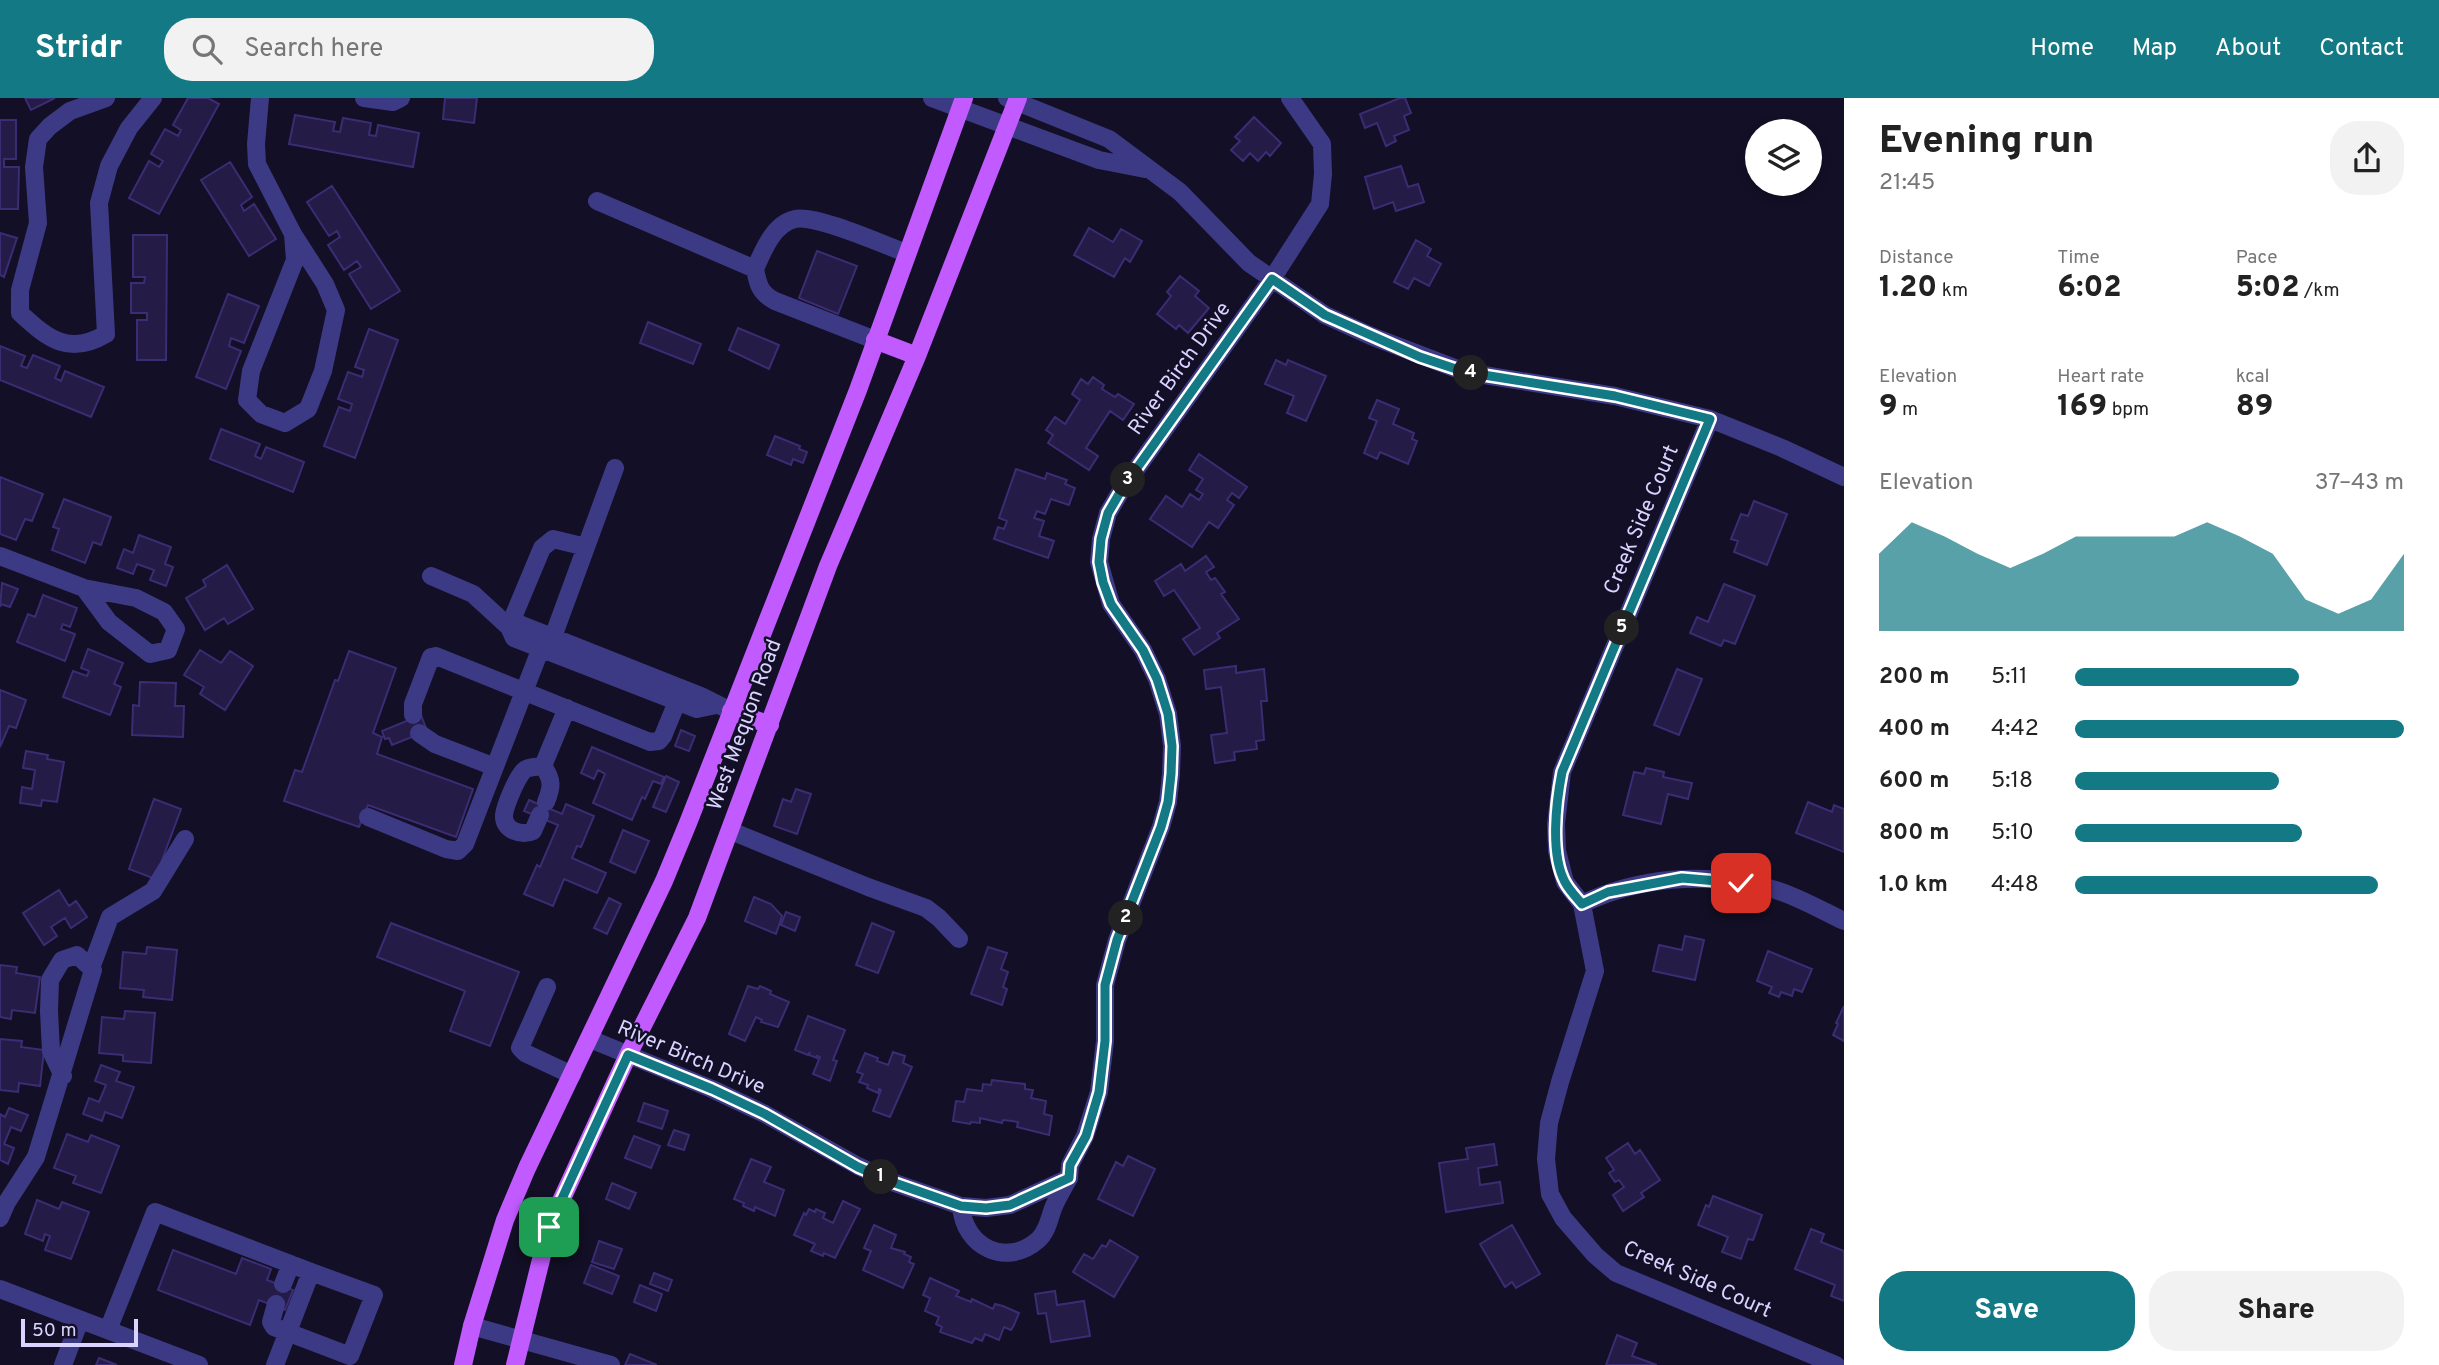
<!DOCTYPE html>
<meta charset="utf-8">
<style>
body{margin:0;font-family:Overpass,sans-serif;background:#f2f2f2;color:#222;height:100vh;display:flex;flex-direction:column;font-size:26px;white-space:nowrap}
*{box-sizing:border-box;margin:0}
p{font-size:23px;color:#767676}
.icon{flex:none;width:38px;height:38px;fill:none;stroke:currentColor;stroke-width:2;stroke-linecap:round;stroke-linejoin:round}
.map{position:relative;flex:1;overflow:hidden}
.side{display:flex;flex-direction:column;background:#fff;width:595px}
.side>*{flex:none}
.buttons{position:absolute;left:1745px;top:21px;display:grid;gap:14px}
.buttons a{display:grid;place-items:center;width:77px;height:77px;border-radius:50%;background:#fff;box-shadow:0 4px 10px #0003;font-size:35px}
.scale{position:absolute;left:21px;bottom:18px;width:117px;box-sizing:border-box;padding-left:7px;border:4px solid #d9d4ff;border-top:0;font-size:19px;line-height:24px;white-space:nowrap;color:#d9d4ff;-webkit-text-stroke:5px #130f26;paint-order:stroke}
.pin{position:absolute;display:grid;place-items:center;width:60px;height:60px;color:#fff;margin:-30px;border-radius:14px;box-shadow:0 4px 10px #0006}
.km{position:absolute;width:35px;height:35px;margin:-18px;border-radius:50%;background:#222;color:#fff;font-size:19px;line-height:35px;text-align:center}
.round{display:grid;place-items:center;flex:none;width:74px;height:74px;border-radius:28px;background:#f2f2f2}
.headline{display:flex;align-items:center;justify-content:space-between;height:119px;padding:0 35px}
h1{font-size:38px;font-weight:800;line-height:52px}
.metrics{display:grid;grid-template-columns:repeat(3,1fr);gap:10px;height:119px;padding:7px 35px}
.metrics div{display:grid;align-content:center}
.metrics b{font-size:30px;font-weight:800}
.metrics small{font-size:19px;font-weight:400}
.metrics p{font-size:19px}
.chart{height:196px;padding:14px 35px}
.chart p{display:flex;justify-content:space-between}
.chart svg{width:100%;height:126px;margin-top:7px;fill:#137a85;opacity:.7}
.primary-button{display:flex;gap:14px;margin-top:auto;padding:14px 35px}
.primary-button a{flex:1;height:80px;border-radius:28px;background:#137a85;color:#fff;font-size:28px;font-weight:800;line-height:80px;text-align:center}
.primary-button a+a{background:#f2f2f2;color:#222}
ul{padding:0 35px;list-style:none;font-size:23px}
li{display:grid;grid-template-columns:112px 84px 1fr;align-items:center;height:52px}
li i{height:18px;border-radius:9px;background:#137a85}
header{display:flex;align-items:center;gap:42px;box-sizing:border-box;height:98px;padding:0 35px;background:#137a85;color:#fff}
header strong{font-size:33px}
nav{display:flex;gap:38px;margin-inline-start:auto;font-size:24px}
.search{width:490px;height:63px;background:#f2f2f2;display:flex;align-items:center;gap:18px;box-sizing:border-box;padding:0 24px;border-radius:28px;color:#767676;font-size:26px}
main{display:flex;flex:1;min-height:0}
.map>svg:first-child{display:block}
</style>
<header>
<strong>Stridr</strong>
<div class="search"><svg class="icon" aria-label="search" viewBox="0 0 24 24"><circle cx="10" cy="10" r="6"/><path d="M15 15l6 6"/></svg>Search here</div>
<nav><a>Home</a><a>Map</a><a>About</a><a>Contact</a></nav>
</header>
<main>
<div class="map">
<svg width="1844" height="1267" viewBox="0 0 1844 1267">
<rect width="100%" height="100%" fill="#130f26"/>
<path fill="#241b47" stroke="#3b2d73" stroke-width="2" d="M25 0H55L31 12Z
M188 0H208L219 6 159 116 129 100 149 63 159 69 163 63 151 56 165 31 178 38 181 32 173 27Z
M445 0H477L474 25 443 21Z
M1400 0H1405L1411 15 1404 18 1409 32 1394 38 1396 43 1386 48 1377 25 1365 30 1360 16Z
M295 17 335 24 333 33 340 34 343 20 371 25 369 37 376 38 378 27 419 35 413 69 289 46Z
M1254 19 1281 45 1270 58 1266 54 1258 63 1250 55 1243 63 1231 52 1240 43 1235 39Z
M0 22H16V61H4V69H19L18 111H0Z
M230 64 252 99 241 107 244 113 254 106 276 141 249 158 201 82Z
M1401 68 1408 89 1418 86 1424 104 1396 113 1393 104 1374 111 1365 79Z
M332 88 400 193 371 211 349 176 361 169 357 163 344 172 328 147 340 139 337 133 329 138 307 104Z
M1089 130 1113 144 1121 131 1142 143 1130 164 1125 160 1114 179 1074 157Z
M0 135 17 140 4 179 0 177Z
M133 137H167L166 262H137V222H147V215H131V185H144L145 179H133Z
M1416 142 1431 151 1427 158 1441 166 1429 188 1414 180 1408 191 1394 184Z
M817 153 857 168 838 216 799 200Z
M1180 178 1199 193 1195 198 1209 210 1188 235 1179 227 1176 231 1157 216 1171 198 1167 194Z
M228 196 259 208 244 245 231 240 229 248 241 253 226 291 196 279Z
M648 224 701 246 693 266 640 245Z
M738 230 779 247 769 271 729 252Z
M369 231 398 242 355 360 324 348 339 309 350 313 352 306 338 301 348 274 362 279 364 272 355 269Z
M0 248 25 258 21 268 27 270 33 257 60 268 55 280 61 283 65 273 104 289 91 319 0 282Z
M1276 262 1286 267 1288 262 1326 278 1306 323 1287 315 1294 298 1265 286Z
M1093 279 1104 287 1102 291 1115 299 1118 296 1134 306 1123 322 1110 313 1086 350 1098 358 1089 372 1048 345 1053 337 1046 332 1055 319 1065 326 1080 302 1072 296 1081 281 1088 286Z
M1377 302 1399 311 1393 326 1414 335 1412 341 1417 343 1408 366 1380 354 1377 361 1364 355 1377 323 1369 320Z
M221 331 260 346 255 358 261 361 266 349 304 364 293 394 210 361Z
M775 338 800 348 799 351 807 354 803 365 793 361 791 367 767 357Z
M1199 356 1247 389 1239 400 1232 395 1227 402 1234 407 1218 430 1209 424 1192 449 1150 421 1166 398 1182 409 1190 396 1199 402 1203 396 1196 392 1203 381 1189 372Z
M1016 371 1045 381 1047 375 1067 382 1065 386 1075 390 1069 407 1051 401 1045 416 1037 413 1034 420 1044 423 1039 438 1054 443 1048 460 994 441 998 429 1004 431 1007 423 999 420Z
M0 379 43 396 32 423 25 421 16 442 0 436Z
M64 401 111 419 101 447 93 444 85 465 52 452 59 431 53 429Z
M1754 403 1787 416 1767 467 1734 454 1738 443 1731 441 1741 416 1748 418Z
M139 437 171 449 165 466 173 469 166 488 150 482 154 472 137 466 133 476 117 470 124 451 133 455Z
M1206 458 1214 469 1206 474 1211 482 1215 480 1225 494 1221 496 1239 521 1217 535 1220 540 1194 557 1183 541 1200 530 1174 492 1164 498 1155 483 1181 466 1185 473Z
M227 467 253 511 228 526 224 520 205 532 186 500 206 488 203 482Z
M2 485 18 491 10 509 1 506 0 509Z
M1724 486 1755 498 1735 546 1724 542 1721 548 1690 535 1697 519 1708 524Z
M43 497 77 510 70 529 63 526 61 531 75 536 65 563 17 544 28 516 35 519Z
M88 551 123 565 114 586 121 589 110 617 63 599 73 573 87 578 89 573 81 570Z
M200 552 221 565 230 553 253 568 225 612 200 596 204 589 184 577Z
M349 553 396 570 373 635 382 639 377 656 473 691 456 739 368 707 359 729 284 703 295 672 302 674 335 582 338 583Z
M1236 568V575L1264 571 1267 603H1261L1264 642 1256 643 1257 651 1234 654 1235 662 1215 665 1211 637 1227 635 1221 589 1206 591 1204 572Z
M1677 571 1702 581 1679 637 1654 627Z
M140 584 176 585 175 608H184L183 639 132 637 133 607 139 608Z
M0 592 26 602 16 630 9 628 0 649Z
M421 617 427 633 392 647 389 640 385 641 382 633Z
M681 632 695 638 689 653 675 648Z
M592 649 664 679 661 686 653 683 645 701 642 699 632 722 593 705 605 676 598 672 594 681 581 675Z
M26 653 48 657 47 661 64 664 57 704 42 702 41 708 20 705 22 689 32 691 35 672 23 670Z
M1646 670 1664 674 1663 679 1692 685 1688 701 1668 696 1661 726 1623 717 1634 674 1644 676Z
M666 678 679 684 666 714 653 709Z
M796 691 811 696 797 736 774 728 783 701 791 704Z
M154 701 181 711 155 781 129 771Z
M529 702 562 716 566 706 594 718 581 749 577 748 572 760 606 775 597 795 564 781 553 808 524 796 537 767 540 769 558 727 524 713Z
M1808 704 1832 714 1834 707 1844 711V754L1796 735Z
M623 732 649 743 635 775 610 764Z
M59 792 69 808 76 803 87 819 71 830 65 820 51 829 57 838 44 847 23 815Z
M754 799 771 806 782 818 776 836 745 823Z
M609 800 621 806 607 836 594 830Z
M786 814 800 819 795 833 781 827Z
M391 825 519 874 490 948 450 933 465 893 377 859Z
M872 825 894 834 878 875 856 867Z
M1685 838 1704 842 1695 882 1653 873 1659 847 1682 852Z
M147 849 177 852 172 902 143 899 144 892 120 890 123 854 146 856Z
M988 849 1007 855 1001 871 1008 874 1003 889 1007 891 1002 907 971 896Z
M1768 853 1812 871 1802 894 1794 891 1792 898 1781 894 1779 899 1769 895 1772 889 1757 883Z
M0 867 17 869 16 875 40 879 35 915 12 912 11 921 0 919Z
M748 888 758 891 760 888 771 893 770 896 789 904 778 929 761 924 762 922 756 919 745 943 729 936Z
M1844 908V943L1833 937 1838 926 1836 925Z
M125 913 155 915 151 965 123 963V957L99 955 102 919 124 921Z
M808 918 845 932 833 962 837 963 830 983 813 976 820 959 817 958V960L809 957 810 954 808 957 795 952Z
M0 941 22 943 21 949 44 952 40 988 19 985 18 994 0 992Z
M893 954 905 958 903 965 912 969 890 1019 873 1013 881 992 879 991 878 995 867 990 868 987 859 984 863 976 857 974 865 955 878 960 877 963 888 967Z
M101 967 120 974 116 983 134 989 122 1020 105 1014 102 1023 83 1016 89 1000 99 1004 106 987 95 983Z
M992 982 1025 986V991L1033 992 1031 1000 1046 1003 1044 1016 1052 1018 1049 1037 1017 1029 1018 1024 1012 1023 1003 1022 1002 1025 980 1020V1025L971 1024 970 1026 953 1023 956 1003 964 1004 967 991 982 993 983 986 991 987Z
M644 1005 668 1013 662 1031 638 1023Z
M9 1010 28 1017 21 1033 11 1029 4 1046 14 1050 8 1066 0 1062V1016L5 1019Z
M674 1032 689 1037 684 1052 668 1047Z
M67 1036 88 1044 91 1037 119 1048 101 1095 73 1085 76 1078 54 1070Z
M634 1038 660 1048 651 1070 625 1060Z
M1628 1045 1635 1056 1640 1052 1660 1082 1641 1095 1644 1099 1623 1113 1613 1097 1624 1089 1619 1082 1615 1084 1609 1075 1614 1072 1606 1060Z
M1494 1046 1497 1067 1478 1070 1480 1087 1500 1084 1503 1105 1446 1114 1439 1065 1468 1061 1466 1050Z
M1128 1058 1155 1071 1133 1118 1098 1101 1116 1064 1123 1068Z
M751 1061 771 1069 764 1084 784 1092 775 1118 755 1109 754 1113 743 1108 744 1105 734 1101Z
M612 1085 636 1095 629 1111 606 1101Z
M1713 1098 1762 1117 1753 1142 1748 1141 1741 1161 1722 1154 1728 1139 1698 1127 1706 1107 1709 1109Z
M37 1102 59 1111 62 1104 89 1114 71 1161 45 1152 50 1138 45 1136 43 1143 25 1136Z
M843 1103 860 1111 835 1160 824 1155 823 1158 811 1153 815 1146 794 1137 804 1115 806 1117 809 1111 815 1114 816 1111 825 1115 823 1120 833 1125Z
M874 1127 896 1137 891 1150 905 1154 904 1156 911 1159 909 1164 914 1166 903 1190 863 1172 871 1153 864 1150Z
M1512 1127 1540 1176 1516 1190 1512 1184 1505 1189 1480 1146Z
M1811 1131 1824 1136 1821 1144 1844 1153V1203L1831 1198 1835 1187 1795 1171Z
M1110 1142 1138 1159 1114 1199 1073 1174 1084 1156 1093 1161 1102 1147 1106 1149Z
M599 1143 622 1151 614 1171 592 1164Z
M173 1152 236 1176 242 1160 271 1171 267 1182 293 1192 285 1212 259 1202 250 1227 158 1192Z
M591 1167 619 1178 612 1196 584 1185Z
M654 1175 672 1182 668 1193 650 1186Z
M930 1180 959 1193 956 1198 971 1204 972 1201 993 1211 995 1206 1003 1208 1019 1215 1014 1227 1011 1232 1004 1229 999 1242 985 1236 982 1243 975 1240 972 1245 940 1234 942 1229 936 1226 939 1219 925 1213 930 1200 923 1197Z
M640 1187 662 1196 656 1213 634 1204Z
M1055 1193 1057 1207 1084 1203 1090 1238 1051 1244 1046 1215 1038 1216 1035 1196Z
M1617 1237 1637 1245 1632 1258 1657 1267H1606Z
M630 1256 657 1267H625Z
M99 1260 117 1267H96Z"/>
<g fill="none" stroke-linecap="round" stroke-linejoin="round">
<path stroke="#3d3a85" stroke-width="18" d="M106 0 70 13 50 28 38 41 34 69 38 125 20 192V215C48 241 69 258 106 236L99 105 109 68 129 30 153 0
M260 0 256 46 257 66 293 136 325 186 336 212 323 273 308 311 285 325 261 316 247 302 251 273 295 162 293 136
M364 0 393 4 401 0
M932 0 1099 62 1145 71
M1007 0 1109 41 1180 94 1249 165 1325 217 1371 238 1465 274 1615 298 1710 321 1782 350 1844 379
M597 103 755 171C758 187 760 195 775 203L875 242
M755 171C763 153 773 126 795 121 816 116 884 147 906 155
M1710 321 1562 674 1556 726 1557 753 1565 784 1582 806 1595 873 1560 984 1549 1025 1546 1061 1550 1096 1563 1120 1595 1157 1616 1175 1836 1267
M0 458 84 490 136 500 164 514 176 531 168 552 150 556 109 524 84 490
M431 478 473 496 509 529 542 450 553 441 586 449
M553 539 615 370
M716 607 697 611 514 540 509 529 517 525 701 598 731 613
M413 617V606L431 559 436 558 650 644 659 643 663 638 681 594
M419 635 435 646 487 666 495 667
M543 668 567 610
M543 668C553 682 552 689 546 704
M540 717 533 733C522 738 503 733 504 717 505 708 518 675 526 671 530 669 538 669 543 668
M368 719 446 751 458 753 465 746 544 542
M731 733 868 789 926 810 939 820 959 841
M1582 806C1638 779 1705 774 1765 789 1793 796 1819 811 1844 823
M91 870 110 819 153 793 185 741
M547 889 520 950 525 955 572 977
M590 941 712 991 765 1016 858 1068 895 1085 961 1108 986 1110 1010 1107 1069 1080 1070 1067 1085 1038 1099 994 1105 943V887L1117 842 1161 729 1168 704 1171 676 1172 648 1168 616 1157 581 1143 552 1111 506 1099 464 1101 441 1108 415 1122 391 1272 181 1320 106 1323 76 1322 46 1290 0
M961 1108C964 1149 1006 1170 1038 1142 1048 1133 1049 1120 1054 1108 1058 1099 1064 1089 1069 1080
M0 1120 7 1104 36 1059 93 872 77 857 62 862 50 882 49 913 51 953 63 978
M283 1186 291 1166
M0 1191 199 1267
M276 1206 271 1224 274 1229 350 1258 374 1197 311 1174
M472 1228 611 1267
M108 1232 155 1114 311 1174 275 1267
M63 1267 80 1222"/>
<path stroke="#c25bff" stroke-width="18" d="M875 242 917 258
M731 613 770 627
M463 1267 472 1228 505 1122 527 1070 664 783 688 725 858 292 964 0
M515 1267 549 1129 628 957 697 820 828 468 917 258 1018 0"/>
</g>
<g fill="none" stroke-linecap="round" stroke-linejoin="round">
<g stroke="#fff" stroke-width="14">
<path id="route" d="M549 1129 628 957 712 991 765 1016 858 1069 895 1085 961 1108 986 1110 1010 1107 1069 1080 1070 1067 1086 1038 1099 994 1105 943V887L1117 842 1161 729 1168 704 1171 676 1172 648 1168 616 1157 581 1143 552 1111 506 1103 484 1099 464 1101 441 1108 415 1122 391 1272 181 1325 217 1420 259 1465 274 1615 298 1710 321 1562 674C1556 705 1550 756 1565 784 1569 792 1577 800 1582 806L1608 794 1682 780 1741 785"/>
</g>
<use href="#route" stroke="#137a85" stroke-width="9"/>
</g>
<g text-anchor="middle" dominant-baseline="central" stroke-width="5" stroke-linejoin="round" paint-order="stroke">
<g font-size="21" fill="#d9d4ff" stroke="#130f26">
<text transform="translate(1180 271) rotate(-54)">River Birch Drive</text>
<text transform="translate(1642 422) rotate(-67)">Creek Side Court</text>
<text transform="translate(745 627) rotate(-70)">West Mequon Road</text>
<text transform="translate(691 960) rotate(23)">River Birch Drive</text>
<text transform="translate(1697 1182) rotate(24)">Creek Side Court</text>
</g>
</g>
</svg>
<div class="buttons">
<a><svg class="icon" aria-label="layers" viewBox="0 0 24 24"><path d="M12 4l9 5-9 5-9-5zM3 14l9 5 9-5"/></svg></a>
</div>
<div class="scale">50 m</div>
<div class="pin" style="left:549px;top:1129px;background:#1e9e55"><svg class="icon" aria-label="arrive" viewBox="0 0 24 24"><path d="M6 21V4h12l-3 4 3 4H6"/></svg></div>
<div class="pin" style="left:1741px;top:785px;background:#d93025"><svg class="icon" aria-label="check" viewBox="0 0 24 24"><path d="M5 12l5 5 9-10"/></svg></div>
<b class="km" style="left:881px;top:1079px">1</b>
<b class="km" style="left:1126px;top:820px">2</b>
<b class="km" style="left:1128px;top:382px">3</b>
<b class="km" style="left:1471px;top:275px">4</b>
<b class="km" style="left:1622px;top:530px">5</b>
</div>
<section class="side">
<div class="headline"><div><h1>Evening run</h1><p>21:45</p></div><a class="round"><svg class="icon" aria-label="share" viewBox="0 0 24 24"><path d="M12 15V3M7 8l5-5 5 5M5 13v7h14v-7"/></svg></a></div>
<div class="metrics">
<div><p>Distance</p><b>1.20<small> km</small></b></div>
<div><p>Time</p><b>6:02</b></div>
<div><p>Pace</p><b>5:02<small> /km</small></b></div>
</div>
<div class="metrics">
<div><p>Elevation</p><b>9<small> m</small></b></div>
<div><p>Heart rate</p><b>169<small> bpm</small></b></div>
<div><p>kcal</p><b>89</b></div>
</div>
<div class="chart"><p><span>Elevation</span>37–43 m</p>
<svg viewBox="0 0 160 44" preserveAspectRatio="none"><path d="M0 44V17L10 6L20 11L30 17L40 22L50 17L60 11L70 11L80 11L90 11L100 6L110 11L120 17L130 33L140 38L150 33L160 17V44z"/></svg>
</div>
<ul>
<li><b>200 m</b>5:11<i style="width:68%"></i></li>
<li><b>400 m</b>4:42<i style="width:100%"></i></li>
<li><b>600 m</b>5:18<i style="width:62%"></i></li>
<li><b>800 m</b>5:10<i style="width:69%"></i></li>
<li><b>1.0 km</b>4:48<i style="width:92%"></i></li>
</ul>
<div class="primary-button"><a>Save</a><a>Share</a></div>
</section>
</main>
